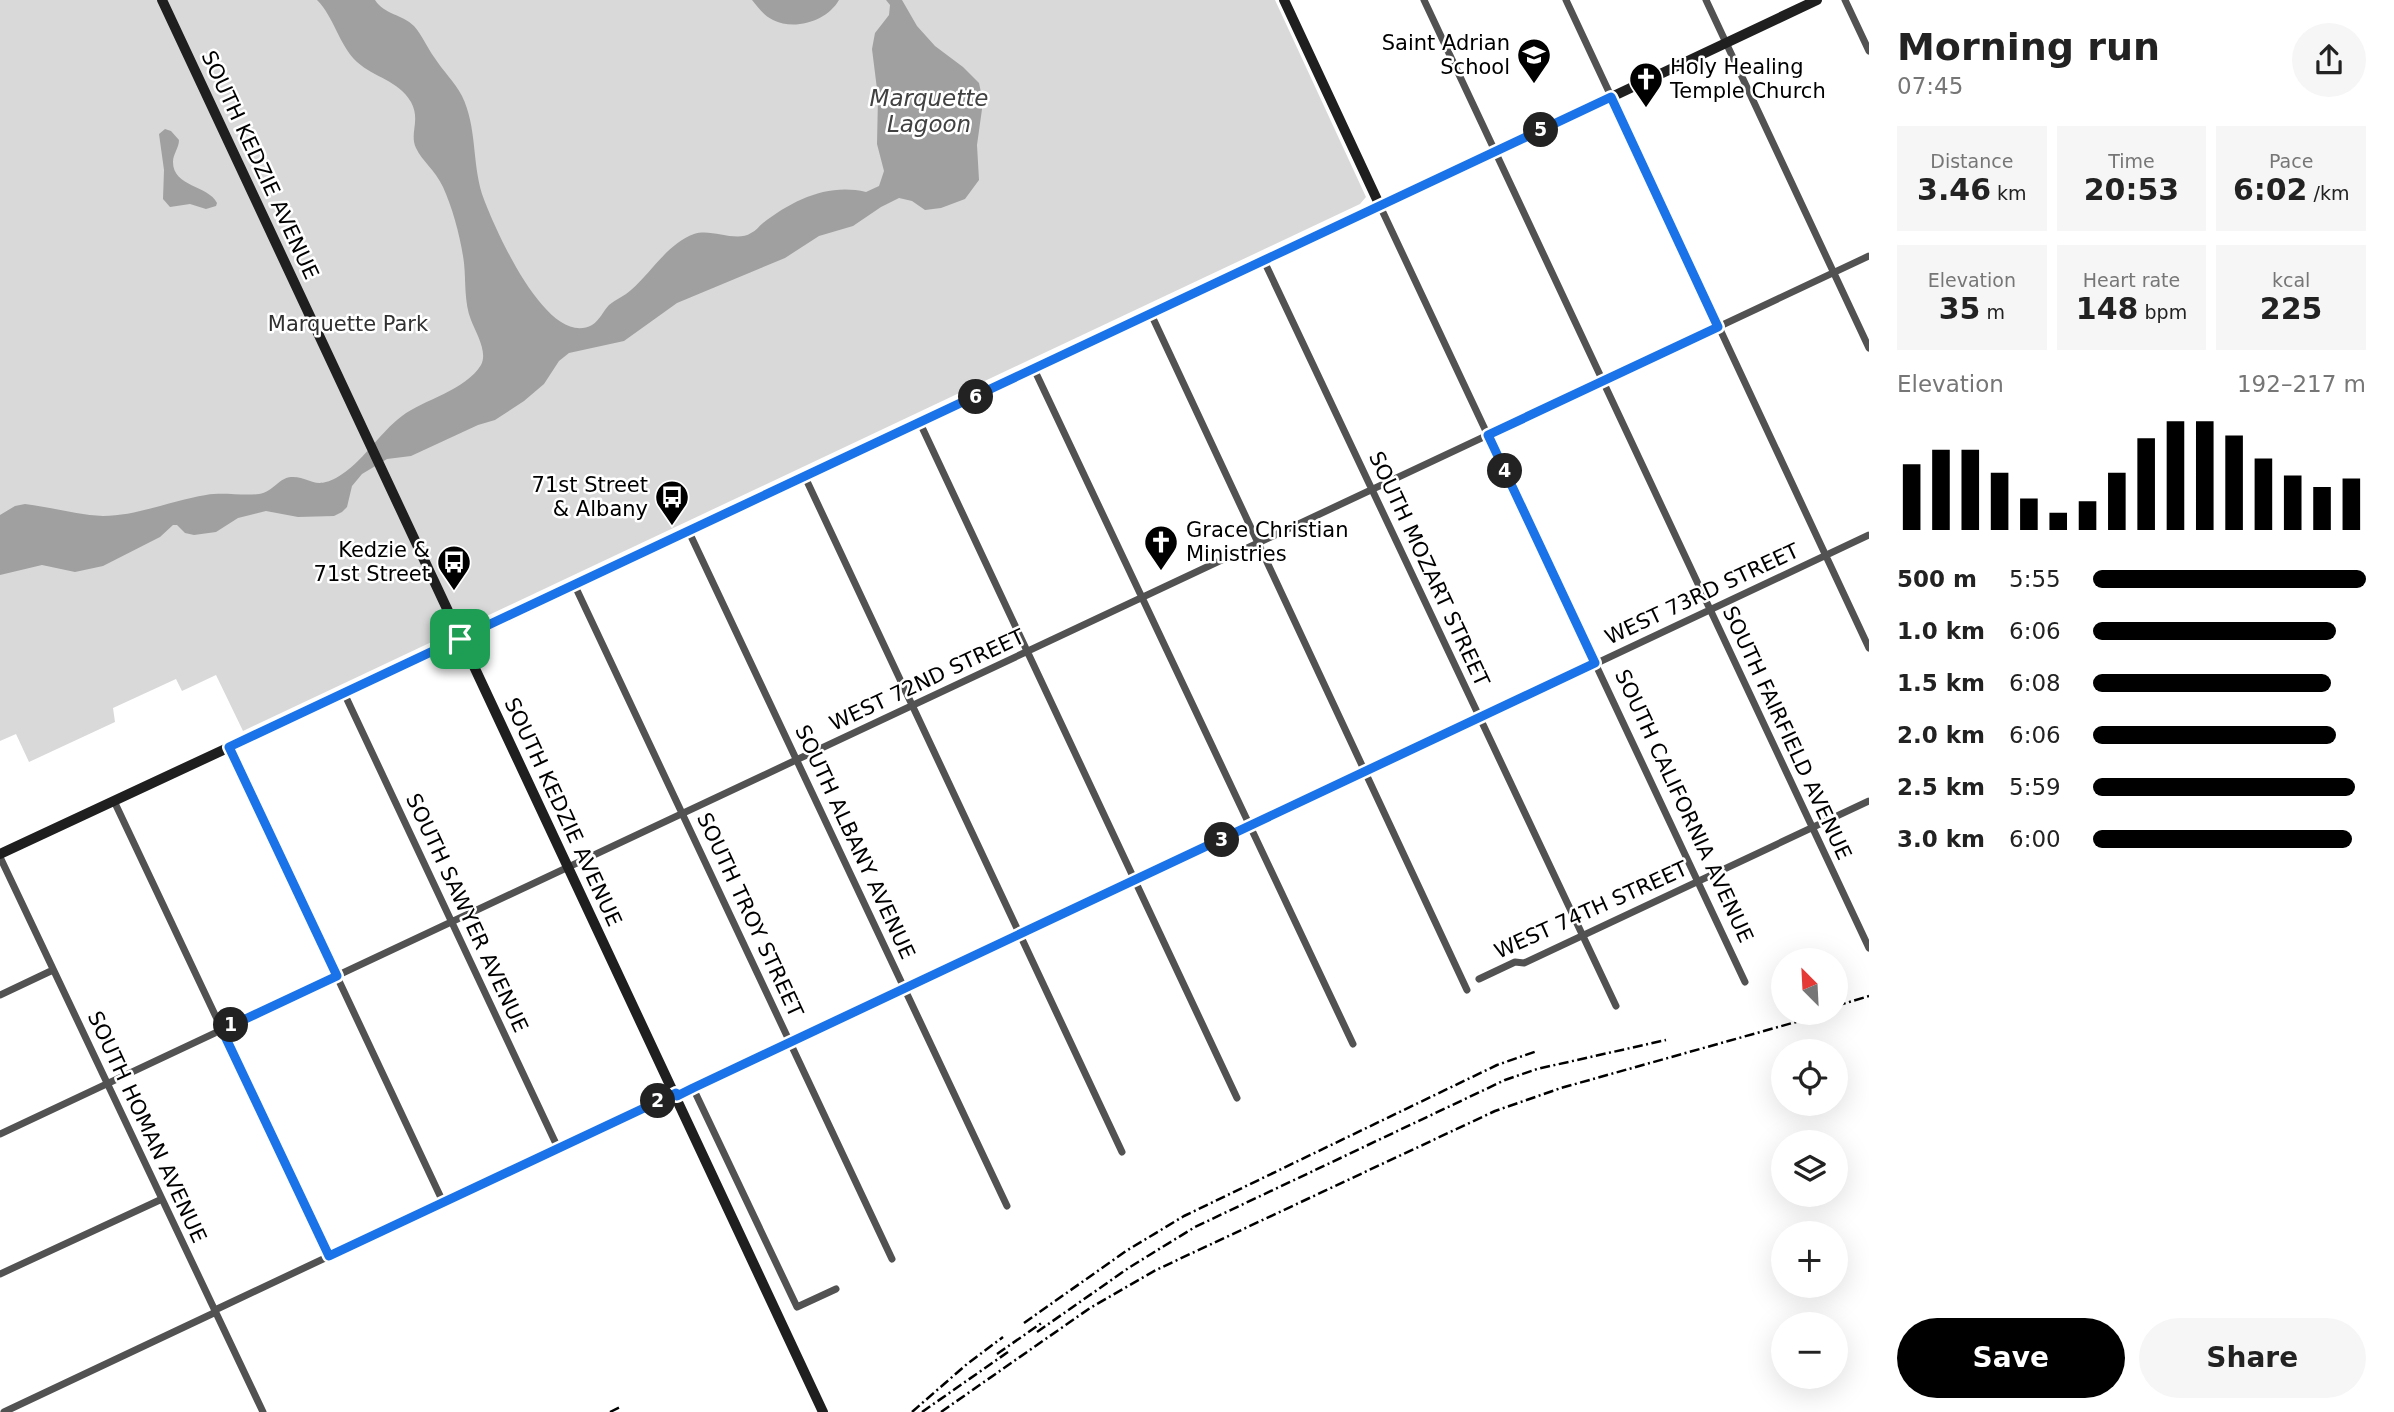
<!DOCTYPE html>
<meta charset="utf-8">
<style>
body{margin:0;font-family:"DejaVu Sans",sans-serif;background:#f6f6f6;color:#222;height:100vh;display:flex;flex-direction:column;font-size:26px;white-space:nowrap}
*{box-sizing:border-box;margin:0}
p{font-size:23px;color:#767676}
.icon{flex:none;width:38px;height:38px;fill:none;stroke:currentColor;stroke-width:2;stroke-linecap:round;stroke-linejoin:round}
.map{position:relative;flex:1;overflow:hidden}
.side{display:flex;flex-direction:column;background:#fff;width:525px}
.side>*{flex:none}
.needle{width:46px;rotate:336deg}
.fabs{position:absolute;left:1771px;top:948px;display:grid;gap:14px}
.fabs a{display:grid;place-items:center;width:77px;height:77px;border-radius:50%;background:#fff;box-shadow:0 7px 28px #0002;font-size:35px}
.pin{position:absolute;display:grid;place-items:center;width:60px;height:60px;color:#fff;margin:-30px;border-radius:14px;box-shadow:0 4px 10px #0006}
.km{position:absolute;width:35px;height:35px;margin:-18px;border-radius:50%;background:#222;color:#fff;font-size:19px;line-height:35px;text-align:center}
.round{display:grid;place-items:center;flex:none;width:74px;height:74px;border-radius:37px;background:#f6f6f6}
.summary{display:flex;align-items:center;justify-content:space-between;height:119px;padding:0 28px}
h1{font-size:38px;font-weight:600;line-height:52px}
.figures{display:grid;grid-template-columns:repeat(3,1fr);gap:10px;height:119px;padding:7px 28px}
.figures div{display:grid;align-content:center;border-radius:0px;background:#f6f6f6;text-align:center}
.figures b{font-size:30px;font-weight:600}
.figures small{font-size:19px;font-weight:400}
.figures p{font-size:19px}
.chart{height:196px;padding:14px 28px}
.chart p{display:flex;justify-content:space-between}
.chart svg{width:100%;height:126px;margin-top:7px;stroke:#000;stroke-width:6}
.action{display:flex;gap:14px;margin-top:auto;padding:14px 28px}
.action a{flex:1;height:80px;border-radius:42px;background:#000;color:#fff;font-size:28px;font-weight:600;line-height:80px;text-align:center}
.action a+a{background:#f6f6f6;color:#222}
ul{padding:0 28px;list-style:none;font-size:23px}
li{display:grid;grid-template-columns:112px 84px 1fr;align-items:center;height:52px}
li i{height:18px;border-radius:9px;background:#000}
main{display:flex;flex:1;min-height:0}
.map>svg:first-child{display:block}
</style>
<main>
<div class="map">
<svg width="1869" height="1412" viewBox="0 0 1869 1412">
<rect width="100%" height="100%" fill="#fff"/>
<path fill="#d9d9d9" d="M0 0H1275L1366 197 1360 204 243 731 216 675 182 691 176 679 113 708 115 722 29 762 16 734 0 741Z"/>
<path fill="#a0a0a0" d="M317 0H375C385 15 402 14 414 26 422 35 427 47 434 57 443 71 454 81 462 96 477 127 472 161 482 194 493 225 547 350 592 325 600 320 603 311 609 305 616 299 625 296 631 290 652 272 667 244 694 234 712 228 736 243 751 233 756 231 759 226 763 223 793 200 828 183 866 192L879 186 884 171 877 144 878 97 872 49 875 33 889 15 890 5 886 0H902L917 26 935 46 963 67 979 83 983 102 977 145 979 180 965 199 941 208 925 210 912 201 899 198 881 207 853 226 819 236 785 258 677 303 624 341 569 353 559 361 544 384 524 401 495 420 478 425 411 456 387 459 362 474 352 486 347 507 342 512 334 516 298 517 266 511 238 518 216 532 194 535 185 533 177 525H173L160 537 103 566 75 572 42 565 0 575V515L15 506 25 504C51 507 77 515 103 516 137 516 173 500 206 495 223 492 242 496 259 494 273 492 280 477 291 477 310 476 313 490 336 478 363 463 378 434 402 416 423 400 466 390 481 365 488 352 476 333 471 320 464 302 466 282 464 263 461 239 453 209 443 187 435 170 422 161 416 148 409 133 421 121 411 102 398 80 375 78 357 62 339 45 334 17 317 0Z
M752 0H839C827 21 795 31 773 20 764 16 758 7 752 0Z
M165 129 171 131 179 140C179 148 173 154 173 162 173 187 208 185 217 203L216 206 206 209 190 204 170 207 163 199 164 170 159 134Z"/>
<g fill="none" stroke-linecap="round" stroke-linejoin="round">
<path stroke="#525252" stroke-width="7" d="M1424 0 1869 948
M1566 0 1869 648
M1706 0 1869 348
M1845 0 1869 51
M1380 206 1745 982
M1264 261 1616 1006
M1151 314 1467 990
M1034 369 1353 1044
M920 423 1237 1098
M805 477 1122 1152
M689 532 1007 1206
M575 586 892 1259
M344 693 558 1148
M229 747 443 1202
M114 801 329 1256
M0 857 263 1412
M1479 979 1515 962 1524 963 1869 801
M0 995 53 970
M693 1088 797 1307 836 1289
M677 1096 1869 535
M0 1134 1869 256
M0 1274 162 1199
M215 1310 675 1093
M4 1412 216 1312"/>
<path stroke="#1f1f1f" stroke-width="10" d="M162 0C381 471 605 940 823 1412
M1284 0 1380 206
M0 854 515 614 1817 0"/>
<path stroke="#000" stroke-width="2.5" stroke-dasharray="10 3.5 2 3.5" stroke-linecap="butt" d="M1836 1006 1869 996
M1024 1323 1126 1251 1184 1216 1497 1065 1537 1051
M1037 1332 1130 1267 1195 1227 1505 1080 1537 1069 1666 1040
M997 1354 1043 1322
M610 1412 622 1406
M912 1412 967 1364 1003 1337
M922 1412 1008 1352
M941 1412 1090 1308 1156 1270 1495 1111 1561 1088 1828 1013"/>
</g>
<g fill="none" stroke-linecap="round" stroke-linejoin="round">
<g stroke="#fff" stroke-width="14">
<path id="route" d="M1611 97 1718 327 1488 435 1595 663 693 1088 677 1096 676 1093 329 1256 222 1030 337 976 229 747Z"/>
</g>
<use href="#route" stroke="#1a73e8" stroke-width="9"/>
</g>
<defs>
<g id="school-pin" transform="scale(1.75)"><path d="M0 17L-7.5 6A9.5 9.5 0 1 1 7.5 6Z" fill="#000" stroke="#fff"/><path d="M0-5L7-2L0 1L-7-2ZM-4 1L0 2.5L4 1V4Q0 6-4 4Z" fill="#fff"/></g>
<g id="church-pin" transform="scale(1.75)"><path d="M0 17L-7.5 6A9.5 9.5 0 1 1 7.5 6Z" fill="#000" stroke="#fff"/><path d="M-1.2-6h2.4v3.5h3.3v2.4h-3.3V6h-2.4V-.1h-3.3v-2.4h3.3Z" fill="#fff"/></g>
<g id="bus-pin" transform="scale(1.75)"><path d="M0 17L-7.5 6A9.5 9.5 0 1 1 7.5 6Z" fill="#000" stroke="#fff"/><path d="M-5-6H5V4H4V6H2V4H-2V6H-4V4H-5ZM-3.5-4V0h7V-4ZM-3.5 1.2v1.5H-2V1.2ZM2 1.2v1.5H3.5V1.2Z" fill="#fff"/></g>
</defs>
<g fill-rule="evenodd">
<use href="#school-pin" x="1534" y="55"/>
<use href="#church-pin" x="1646" y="79"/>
<use href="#bus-pin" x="672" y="497"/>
<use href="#church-pin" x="1161" y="542"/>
<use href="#bus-pin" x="454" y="562"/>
</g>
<g text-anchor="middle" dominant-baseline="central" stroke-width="5" stroke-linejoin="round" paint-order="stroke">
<g font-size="21" fill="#000" stroke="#fff" text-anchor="end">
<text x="1510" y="43">Saint Adrian<tspan x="1510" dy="24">School</tspan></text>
<text x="1670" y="67" text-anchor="start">Holy Healing<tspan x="1670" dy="24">Temple Church</tspan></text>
<text x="648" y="485">71st Street<tspan x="648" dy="24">&amp; Albany</tspan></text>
<text x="1186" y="530" text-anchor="start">Grace Christian<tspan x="1186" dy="24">Ministries</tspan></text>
<text x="430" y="550">Kedzie &amp;<tspan x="430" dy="24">71st Street</tspan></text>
</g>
<g font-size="21" fill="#000" stroke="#fff">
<text transform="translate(260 165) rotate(65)">SOUTH KEDZIE AVENUE</text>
<text transform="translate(1429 569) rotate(65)">SOUTH MOZART STREET</text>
<text transform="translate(1702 594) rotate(-25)">WEST 73RD STREET</text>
<text transform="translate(927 680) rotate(-25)">WEST 72ND STREET</text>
<text transform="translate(1787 733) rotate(65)">SOUTH FAIRFIELD AVENUE</text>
<text transform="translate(1684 806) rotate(65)">SOUTH CALIFORNIA AVENUE</text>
<text transform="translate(563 812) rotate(65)">SOUTH KEDZIE AVENUE</text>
<text transform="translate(855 842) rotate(65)">SOUTH ALBANY AVENUE</text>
<text transform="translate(1591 910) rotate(-24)">WEST 74TH STREET</text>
<text transform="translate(467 913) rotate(65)">SOUTH SAWYER AVENUE</text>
<text transform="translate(750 915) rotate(65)">SOUTH TROY STREET</text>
<text transform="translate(147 1127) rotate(65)">SOUTH HOMAN AVENUE</text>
</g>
<g font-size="21" fill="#303030" stroke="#fff">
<text x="348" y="324">Marquette Park</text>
</g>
<g font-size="23" font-style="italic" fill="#414141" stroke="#fff">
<text x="929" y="98">Marquette<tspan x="929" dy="26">Lagoon</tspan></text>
</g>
</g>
</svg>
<div class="fabs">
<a><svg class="needle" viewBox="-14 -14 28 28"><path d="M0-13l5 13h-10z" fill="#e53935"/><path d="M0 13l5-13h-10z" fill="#767676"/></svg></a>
<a><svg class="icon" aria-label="locate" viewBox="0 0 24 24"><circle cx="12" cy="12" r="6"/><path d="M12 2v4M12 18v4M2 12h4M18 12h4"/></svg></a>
<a><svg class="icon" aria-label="layers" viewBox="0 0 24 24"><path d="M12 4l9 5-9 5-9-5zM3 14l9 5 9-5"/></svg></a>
<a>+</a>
<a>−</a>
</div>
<div class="pin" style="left:460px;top:639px;background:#1e9e55"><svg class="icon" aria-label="arrive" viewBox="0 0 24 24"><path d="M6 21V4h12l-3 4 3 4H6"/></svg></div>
<b class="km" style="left:231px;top:1025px">1</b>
<b class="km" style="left:658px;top:1101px">2</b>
<b class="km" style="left:1222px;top:840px">3</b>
<b class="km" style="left:1505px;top:471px">4</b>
<b class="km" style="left:1541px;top:130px">5</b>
<b class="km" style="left:976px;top:397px">6</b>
</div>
<section class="side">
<div class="summary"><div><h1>Morning run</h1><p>07:45</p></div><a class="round"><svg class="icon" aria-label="share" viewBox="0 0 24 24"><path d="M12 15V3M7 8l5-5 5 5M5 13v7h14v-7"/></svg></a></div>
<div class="figures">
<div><p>Distance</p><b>3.46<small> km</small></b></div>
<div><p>Time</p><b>20:53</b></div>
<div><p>Pace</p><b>6:02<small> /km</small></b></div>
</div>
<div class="figures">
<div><p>Elevation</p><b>35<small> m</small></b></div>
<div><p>Heart rate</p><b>148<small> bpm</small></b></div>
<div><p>kcal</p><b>225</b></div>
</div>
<div class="chart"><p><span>Elevation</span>192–217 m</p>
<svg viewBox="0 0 160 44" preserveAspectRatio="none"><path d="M5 44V21M15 44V16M25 44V16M35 44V24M45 44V33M55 44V38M65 44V34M75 44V24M85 44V12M95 44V6M105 44V6M115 44V11M125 44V19M135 44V25M145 44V29M155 44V26"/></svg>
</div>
<ul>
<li><b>500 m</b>5:55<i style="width:100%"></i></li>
<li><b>1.0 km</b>6:06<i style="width:89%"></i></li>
<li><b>1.5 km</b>6:08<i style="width:87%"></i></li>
<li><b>2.0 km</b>6:06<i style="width:89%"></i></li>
<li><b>2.5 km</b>5:59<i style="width:96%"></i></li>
<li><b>3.0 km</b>6:00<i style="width:95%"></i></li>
</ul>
<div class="action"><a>Save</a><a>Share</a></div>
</section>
</main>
